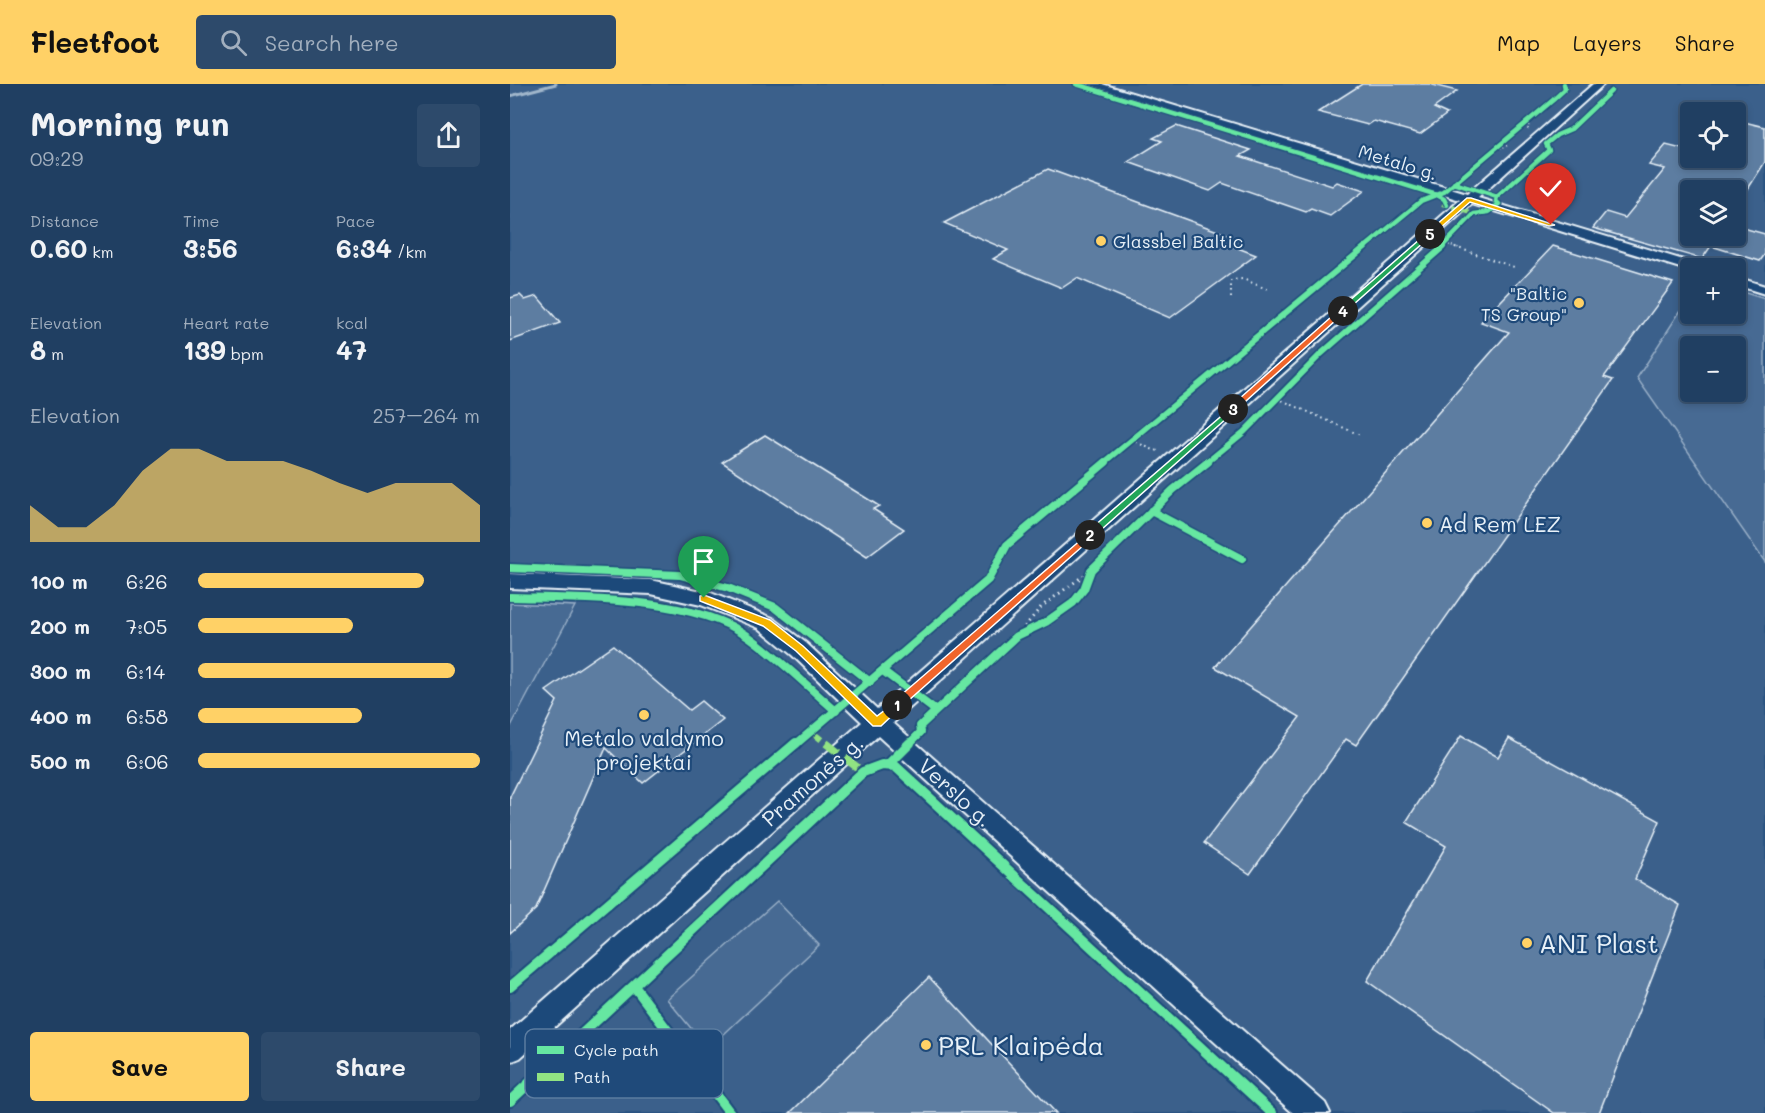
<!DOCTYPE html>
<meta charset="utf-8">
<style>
body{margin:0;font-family:Mali,sans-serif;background:#2d4a6b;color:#f1f3f6;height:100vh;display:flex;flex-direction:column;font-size:22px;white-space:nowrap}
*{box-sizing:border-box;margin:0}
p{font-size:20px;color:#a2afbe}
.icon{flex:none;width:33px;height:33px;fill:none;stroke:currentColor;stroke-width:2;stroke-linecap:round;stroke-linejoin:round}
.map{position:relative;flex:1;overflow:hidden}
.drawer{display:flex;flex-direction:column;background:#203f62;width:510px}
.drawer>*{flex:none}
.controls{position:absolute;left:1170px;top:18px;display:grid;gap:12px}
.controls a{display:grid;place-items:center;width:66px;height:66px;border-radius:6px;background:#203f62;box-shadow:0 3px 9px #0003,0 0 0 2px #3d5877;font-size:30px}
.pin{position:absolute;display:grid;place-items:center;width:51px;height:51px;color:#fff;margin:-62px -26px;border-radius:50% 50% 50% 0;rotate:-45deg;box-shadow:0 0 6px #0007}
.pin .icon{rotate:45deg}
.km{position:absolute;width:30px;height:30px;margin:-15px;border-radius:50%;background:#222;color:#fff;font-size:16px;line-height:30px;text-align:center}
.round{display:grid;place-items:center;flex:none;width:63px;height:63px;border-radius:6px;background:#2d4a6b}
.head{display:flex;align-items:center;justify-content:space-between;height:102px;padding:0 30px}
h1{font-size:33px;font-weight:700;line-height:45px}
.stats{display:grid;grid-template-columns:repeat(3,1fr);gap:9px;height:102px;padding:6px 30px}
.stats div{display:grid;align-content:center}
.stats b{font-size:26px;font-weight:700}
.stats small{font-size:16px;font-weight:400}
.stats p{font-size:16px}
.chart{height:168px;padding:12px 30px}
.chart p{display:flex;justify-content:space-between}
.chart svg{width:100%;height:108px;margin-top:6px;fill:#ffd166;opacity:.7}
.action{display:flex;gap:12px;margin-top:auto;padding:12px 30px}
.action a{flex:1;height:69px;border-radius:6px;background:#ffd166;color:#111;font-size:24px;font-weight:700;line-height:69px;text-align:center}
.action a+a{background:#2d4a6b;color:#f1f3f6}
ul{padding:0 30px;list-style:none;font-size:20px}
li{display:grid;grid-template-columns:96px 72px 1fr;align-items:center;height:45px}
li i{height:15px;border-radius:8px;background:#ffd166}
header{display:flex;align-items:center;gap:36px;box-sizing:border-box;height:84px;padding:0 30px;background:#ffd166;color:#111}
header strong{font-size:28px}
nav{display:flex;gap:33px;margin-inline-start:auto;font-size:21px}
.search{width:420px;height:54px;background:#2d4a6b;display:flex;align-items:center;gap:15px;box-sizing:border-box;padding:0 21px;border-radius:6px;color:#a2afbe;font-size:22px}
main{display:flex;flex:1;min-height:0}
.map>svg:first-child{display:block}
</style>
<header>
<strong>Fleetfoot</strong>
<div class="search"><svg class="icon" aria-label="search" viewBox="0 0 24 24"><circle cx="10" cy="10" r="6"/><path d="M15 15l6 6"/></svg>Search here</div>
<nav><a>Map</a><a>Layers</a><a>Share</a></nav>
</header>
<main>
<section class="drawer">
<div class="head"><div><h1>Morning run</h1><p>09:29</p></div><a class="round"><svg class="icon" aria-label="share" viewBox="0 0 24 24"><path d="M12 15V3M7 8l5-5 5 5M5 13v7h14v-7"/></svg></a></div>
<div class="stats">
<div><p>Distance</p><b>0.60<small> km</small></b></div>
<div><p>Time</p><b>3:56</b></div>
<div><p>Pace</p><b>6:34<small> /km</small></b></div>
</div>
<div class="stats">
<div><p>Elevation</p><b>8<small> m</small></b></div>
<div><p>Heart rate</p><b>139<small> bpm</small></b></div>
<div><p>kcal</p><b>47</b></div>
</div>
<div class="chart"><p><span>Elevation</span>257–264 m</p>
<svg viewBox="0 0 160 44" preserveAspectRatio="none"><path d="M0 44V29L10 38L20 38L30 29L40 15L50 6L60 6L70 11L80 11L90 11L100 15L110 20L120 24L130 20L140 20L150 20L160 29V44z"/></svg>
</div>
<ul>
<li><b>100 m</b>6:26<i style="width:80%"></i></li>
<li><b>200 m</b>7:05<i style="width:55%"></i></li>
<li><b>300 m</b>6:14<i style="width:91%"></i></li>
<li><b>400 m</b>6:58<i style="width:58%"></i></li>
<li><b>500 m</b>6:06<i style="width:100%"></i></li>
</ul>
<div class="action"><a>Save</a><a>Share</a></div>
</section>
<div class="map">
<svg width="1255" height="1029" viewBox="0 0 1255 1029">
<rect width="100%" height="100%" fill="#2b5482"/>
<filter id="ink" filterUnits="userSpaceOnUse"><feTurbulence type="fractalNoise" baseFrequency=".0167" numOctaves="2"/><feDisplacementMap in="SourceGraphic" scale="12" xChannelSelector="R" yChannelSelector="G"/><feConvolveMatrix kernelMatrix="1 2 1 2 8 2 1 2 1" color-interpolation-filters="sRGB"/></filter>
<g filter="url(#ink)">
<path fill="#3a608b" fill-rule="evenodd" d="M0 0H1255V215L1226 206V184H1180V212L1127 294 1255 478V1029H0V644L65 522 0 519ZM1180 28H1226V74H1180ZM1180 106H1226V152H1180Z"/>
<path fill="#476b93" stroke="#98aec6" stroke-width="1.5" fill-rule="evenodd" d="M1226 206 1255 215V478L1127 294 1180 212V230H1226ZM1180 262H1226V308H1180Z
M0 519 65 522 0 644Z
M267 817 309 861 198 965 157 915Z"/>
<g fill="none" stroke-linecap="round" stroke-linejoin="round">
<path stroke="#a0b6cb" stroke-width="3" d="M0 12 46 0"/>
</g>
<path fill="#5d7da1" stroke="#e8f1f8" stroke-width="1.5" d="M852 0H919L947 7 924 24 937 30 910 50 864 37 858 41 808 28Z
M1226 36 1255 43V78L1226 124V106H1180V152H1226V142L1255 150V170L1250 177 1201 162 1192 175 1083 144 1096 128 1115 134 1155 85 1139 81 1156 61 1180 67V74H1226Z
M666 42 741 66 730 72 822 102 827 98 854 107 820 132 801 125 796 128 712 99 700 107 618 78 652 57 643 54Z
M538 85 716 150 707 156 746 171 660 234 567 194 552 204 483 175 498 166 434 139Z
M1043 162 1163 199 1094 293 1103 296 846 661 836 655 740 790 694 759 790 633 705 583 999 248 971 238Z
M10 211 15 216 27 212 50 239 0 257V214Z
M255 351 369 422 363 425 394 445 357 473 212 378Z
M103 561 179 626 191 617 213 636 133 699 96 664 26 825 0 849V713L47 617 36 607Z
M951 652 988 673 999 654 1150 737 1125 795 1170 821 1089 1029H1044L857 897 936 762 896 738Z
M419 893 546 1029H280Z"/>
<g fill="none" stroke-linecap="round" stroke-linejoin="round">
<g stroke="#e8f1f8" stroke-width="4">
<path id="street" d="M577 0H592L957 110 1083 0H1094L968 114 1190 181 1192 184H1180V187L962 120 383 639 815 1019 820 1029H783L368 652 10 974 0 978V946L352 638 282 571 249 544 191 521 141 510 0 504V490L141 496 201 509 263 534 296 559 367 625 950 116Z
M1226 193 1255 202V210L1226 201Z"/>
</g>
<path stroke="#e8f1f8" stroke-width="1.5" stroke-dasharray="1 2" stroke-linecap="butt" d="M1018 45 1020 35
M982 67 999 61
M936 160 949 164"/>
<path stroke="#e8f1f8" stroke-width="2" stroke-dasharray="1.5 4" stroke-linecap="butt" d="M945 163 1004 183
M721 214V196L733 195 759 206
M767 314 850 351
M621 356 646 367 650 365"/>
<path stroke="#e8f1f8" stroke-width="3" stroke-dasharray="1.5 4.5" stroke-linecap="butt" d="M507 552 531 523 581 486"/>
<use href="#street" fill="#1f4a7a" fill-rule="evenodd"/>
<path stroke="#91e382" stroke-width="4" stroke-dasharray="7 4" stroke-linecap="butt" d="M932 120 964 130"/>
<path stroke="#91e382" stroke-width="6" stroke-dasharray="12 6" stroke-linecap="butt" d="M302 648 318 661"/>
<path stroke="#91e382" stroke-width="8" stroke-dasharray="16 8" stroke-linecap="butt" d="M316 659 353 688"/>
<g stroke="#1f4a7a" stroke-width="7">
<path id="cycleway-far3" d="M566 0 927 111 934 115 937 121
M987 113 1039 66 1036 60 1047 51 1061 45 1101 7
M854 164 911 117 934 108 1043 16 1055 5 1054 0
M931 164 964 130 979 128 989 120 986 117 987 113 944 99"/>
</g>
<g stroke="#1f4a7a" stroke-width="9">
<path id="cycleway-far2" d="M594 379 855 163
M696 379 734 348 811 270 933 163"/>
</g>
<g stroke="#1f4a7a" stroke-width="11">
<path id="cycleway-far1" d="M641 427 732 475
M0 484 170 491 218 504 265 523 360 598
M0 513C68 515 181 512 238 552 269 574 297 602 326 627
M373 587 426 627 410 642 411 648 398 661
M426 627 507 552 536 538 563 519 574 505 581 486 663 406 698 378
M285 661 478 496 497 461 596 378"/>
</g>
<g stroke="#1f4a7a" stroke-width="14">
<path id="cycleway" d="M379 680 400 659
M124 902 220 1029
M0 903 286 659
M0 1017 353 688 372 681 385 682 762 1029"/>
</g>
<use href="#cycleway-far3" stroke="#66e7a1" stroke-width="4.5"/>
<use href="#cycleway-far2" stroke="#66e7a1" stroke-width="6"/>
<use href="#cycleway-far1" stroke="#66e7a1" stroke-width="8"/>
<use href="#cycleway" stroke="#66e7a1" stroke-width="10"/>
</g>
</g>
<path fill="#f5b400" stroke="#fff" stroke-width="1.5" d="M194 511 260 536 293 562 367 632 387 617 392 621 390 624 371 642H363L286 567 253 542 190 517V512Z"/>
<path fill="#f0652b" stroke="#fff" stroke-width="1.5" d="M580 448 583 449V453L390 624H383V618Z"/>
<path fill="#22a559" stroke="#fff" stroke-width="1.5" d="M723 322 727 325 726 326 583 453H576V449Z"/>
<path fill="#f0652b" stroke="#fff" stroke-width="1.5" d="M830 225 836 227 726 326H720V323Z"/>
<path fill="#22a559" stroke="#fff" stroke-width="1.5" d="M918 148 923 150 835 228H830V225Z"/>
<path fill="#f5b400" stroke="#fff" stroke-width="1.5" d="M957 114H961L1045 141 1039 142 960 118 922 151H918V148Z"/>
<g fill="#ffd166" stroke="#1f4a7a" stroke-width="2">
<circle cx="591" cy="157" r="6"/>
<circle cx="1069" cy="219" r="6"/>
<circle cx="917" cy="439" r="6"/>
<circle cx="134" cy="631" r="6"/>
<circle cx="1017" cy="859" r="6"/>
<circle cx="416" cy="961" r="6"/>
</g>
<g text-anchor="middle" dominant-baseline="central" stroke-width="4.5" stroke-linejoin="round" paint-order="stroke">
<g font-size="18" fill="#e8f1f8" stroke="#1f4a7a">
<text transform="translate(888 78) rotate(17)">Metalo g.</text>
</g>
<g font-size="18" fill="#e8f1f8" stroke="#1f4a7a" text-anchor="start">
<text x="603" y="157">Glassbel Baltic</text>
<text x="1057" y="209" text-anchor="end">"Baltic<tspan x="1057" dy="21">TS Group"</tspan></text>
</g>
<g font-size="21" fill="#e8f1f8" stroke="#1f4a7a" text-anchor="start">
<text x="929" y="439">Ad Rem LEZ</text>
<text x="134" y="653" text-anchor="middle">Metalo valdymo<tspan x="134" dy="24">projektai</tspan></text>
</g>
<g font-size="21" fill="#e8f1f8" stroke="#1f4a7a">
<text transform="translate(302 696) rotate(-41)">Pramonės g.</text>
<text transform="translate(446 708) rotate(42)">Verslo g.</text>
</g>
<g font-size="26" fill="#e8f1f8" stroke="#1f4a7a" text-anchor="start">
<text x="1029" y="859">ANI Plast</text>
<text x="428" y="961">PRL Klaipėda</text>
</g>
</g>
<rect x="15" y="945" width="198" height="69" rx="9" fill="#1f4a7a" stroke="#5b7ca0" stroke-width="1.5"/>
<rect x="27" y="962" width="27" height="8" fill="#66e7a1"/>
<rect x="27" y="989" width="27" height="8" fill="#91e382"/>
<g font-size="16" fill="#e8f1f8">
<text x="64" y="972">Cycle path</text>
<text x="64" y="999">Path</text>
</g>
</svg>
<div class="controls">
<a><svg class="icon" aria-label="locate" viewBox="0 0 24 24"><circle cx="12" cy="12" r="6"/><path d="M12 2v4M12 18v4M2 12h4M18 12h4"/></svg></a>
<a><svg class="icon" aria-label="layers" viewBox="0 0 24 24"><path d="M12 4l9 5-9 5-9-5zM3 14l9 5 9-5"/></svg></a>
<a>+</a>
<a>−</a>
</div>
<div class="pin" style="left:194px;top:514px;background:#1e9e55"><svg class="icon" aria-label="arrive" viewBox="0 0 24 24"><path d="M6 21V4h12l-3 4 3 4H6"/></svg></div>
<div class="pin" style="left:1041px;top:141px;background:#d93025"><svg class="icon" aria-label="check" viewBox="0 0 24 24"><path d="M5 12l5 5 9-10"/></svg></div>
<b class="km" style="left:387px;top:621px">1</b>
<b class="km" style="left:580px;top:451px">2</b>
<b class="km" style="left:723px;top:325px">3</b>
<b class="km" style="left:833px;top:227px">4</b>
<b class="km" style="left:920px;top:150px">5</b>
</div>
</main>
